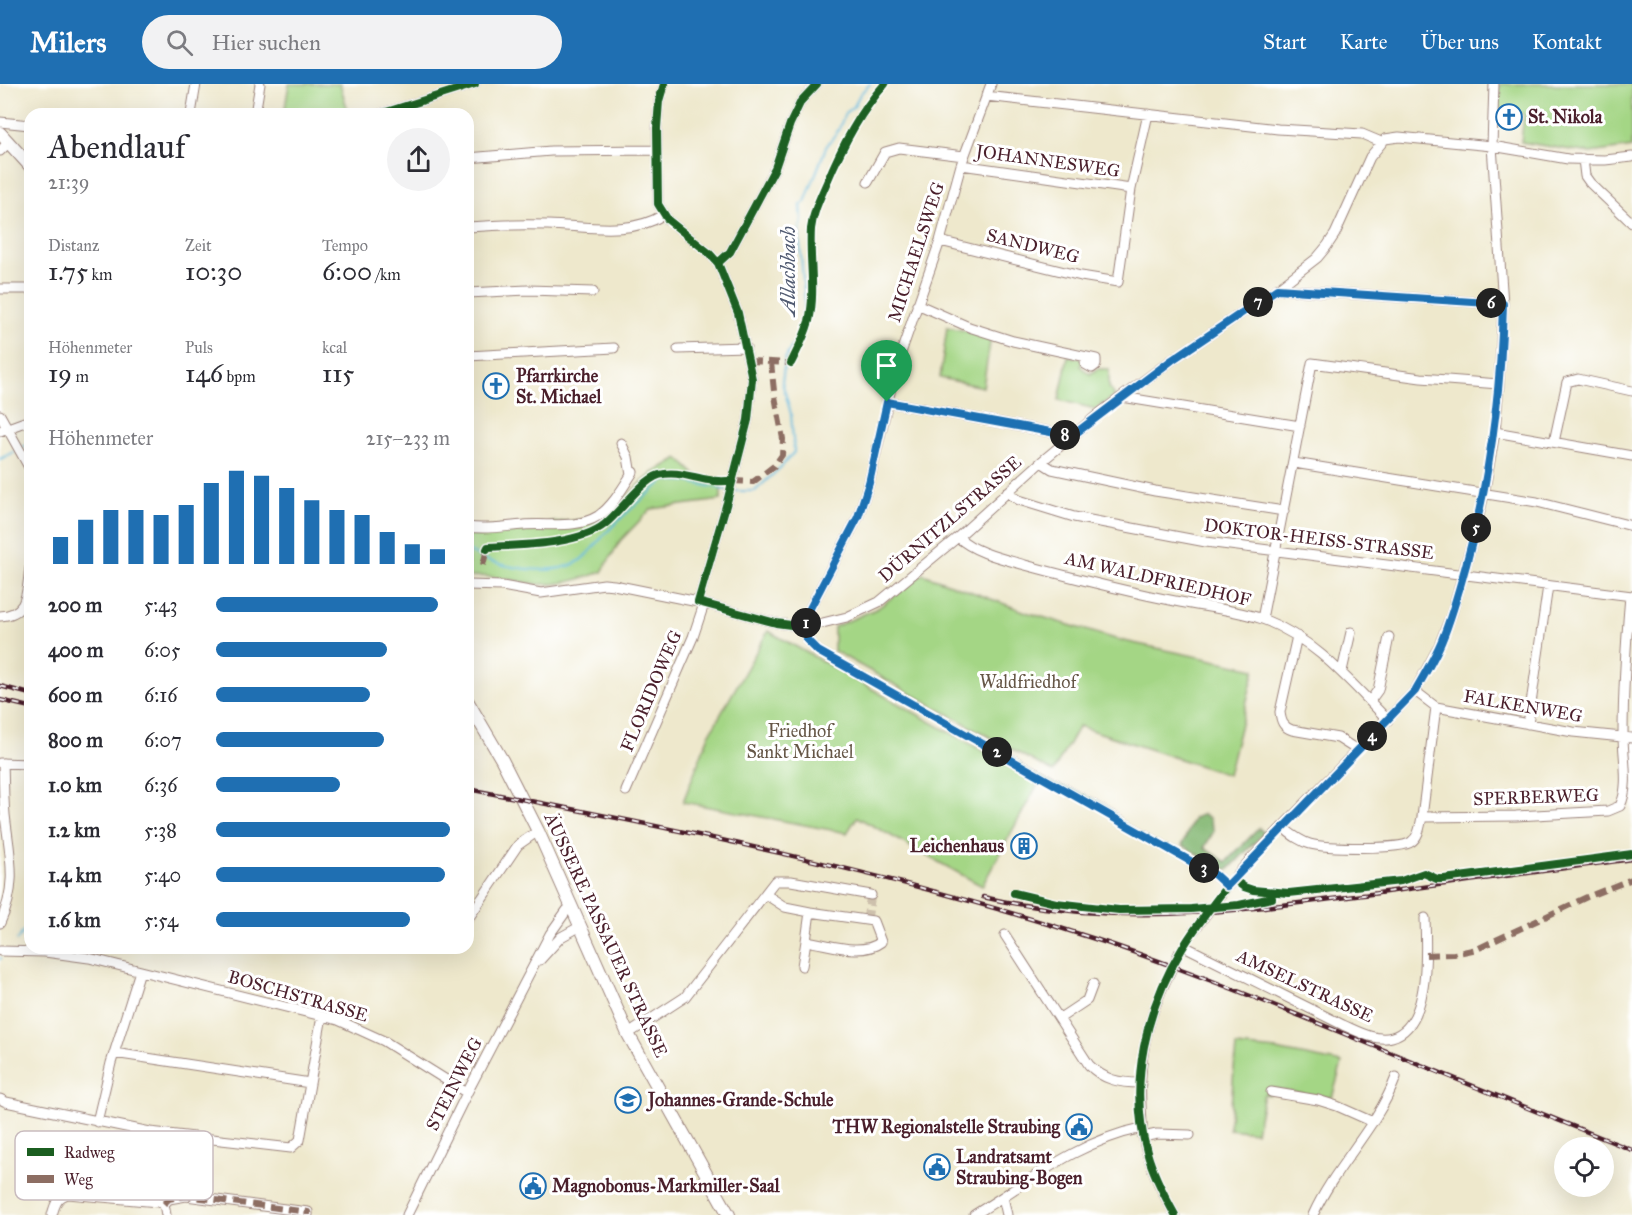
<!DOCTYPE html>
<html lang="de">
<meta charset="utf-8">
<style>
body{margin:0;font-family:"IM FELL Great Primer",serif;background:#f2f2f3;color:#2b2b33;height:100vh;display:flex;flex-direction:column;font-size:22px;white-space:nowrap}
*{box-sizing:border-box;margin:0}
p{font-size:20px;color:#7c7c81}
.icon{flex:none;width:33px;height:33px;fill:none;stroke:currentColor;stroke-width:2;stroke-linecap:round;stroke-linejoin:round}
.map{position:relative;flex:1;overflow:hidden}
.sheet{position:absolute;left:24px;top:24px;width:450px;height:846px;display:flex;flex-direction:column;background:#fff;border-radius:18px;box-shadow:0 6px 24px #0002}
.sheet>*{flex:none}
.controls{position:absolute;left:1554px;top:1053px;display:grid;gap:12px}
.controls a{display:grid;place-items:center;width:60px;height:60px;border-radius:50%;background:#fff;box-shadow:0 6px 24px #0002;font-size:30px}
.pin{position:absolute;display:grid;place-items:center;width:51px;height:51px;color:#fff;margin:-62px -26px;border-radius:50% 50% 50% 0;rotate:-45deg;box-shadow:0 0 6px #0007}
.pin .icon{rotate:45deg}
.km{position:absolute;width:30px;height:30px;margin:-15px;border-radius:50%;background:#222;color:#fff;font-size:16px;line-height:30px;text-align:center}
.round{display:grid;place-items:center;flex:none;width:63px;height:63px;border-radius:32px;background:#f2f2f3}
.head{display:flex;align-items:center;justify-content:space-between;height:102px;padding:0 24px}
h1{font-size:33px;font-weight:600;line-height:45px}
.figures{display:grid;grid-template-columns:repeat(3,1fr);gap:9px;height:102px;padding:6px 24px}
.figures div{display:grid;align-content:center}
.figures b{font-size:26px;font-weight:600}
.figures small{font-size:16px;font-weight:400}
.figures p{font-size:16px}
.chart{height:168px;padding:12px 24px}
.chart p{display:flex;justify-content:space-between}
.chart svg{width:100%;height:108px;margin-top:6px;stroke:#1f6fb2;stroke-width:6}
ul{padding:0 24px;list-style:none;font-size:20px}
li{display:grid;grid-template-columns:96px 72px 1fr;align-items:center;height:45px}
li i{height:15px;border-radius:8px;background:#1f6fb2}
header{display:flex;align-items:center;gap:36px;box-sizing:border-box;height:84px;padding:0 30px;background:#1f6fb2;color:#fff}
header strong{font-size:28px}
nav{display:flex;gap:33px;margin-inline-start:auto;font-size:21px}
.search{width:420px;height:54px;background:#f2f2f3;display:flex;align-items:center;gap:15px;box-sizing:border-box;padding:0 21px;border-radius:33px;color:#7c7c81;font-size:22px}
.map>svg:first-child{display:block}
</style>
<header>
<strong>Milers</strong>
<div class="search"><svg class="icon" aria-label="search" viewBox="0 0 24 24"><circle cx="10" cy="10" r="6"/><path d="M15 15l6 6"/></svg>Hier suchen</div>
<nav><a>Start</a><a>Karte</a><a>Über uns</a><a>Kontakt</a></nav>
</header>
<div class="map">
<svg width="1632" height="1131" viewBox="0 0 1632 1131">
<rect width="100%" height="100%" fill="#fff"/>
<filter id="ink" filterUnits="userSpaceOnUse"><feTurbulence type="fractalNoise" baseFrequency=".0167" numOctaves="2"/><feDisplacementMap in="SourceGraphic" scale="12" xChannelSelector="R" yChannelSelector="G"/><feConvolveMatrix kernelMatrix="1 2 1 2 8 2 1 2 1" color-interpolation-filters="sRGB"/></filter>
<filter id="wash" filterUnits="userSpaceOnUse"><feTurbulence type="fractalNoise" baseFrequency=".008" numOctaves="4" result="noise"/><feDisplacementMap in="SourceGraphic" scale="24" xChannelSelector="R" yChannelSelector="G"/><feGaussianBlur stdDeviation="1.35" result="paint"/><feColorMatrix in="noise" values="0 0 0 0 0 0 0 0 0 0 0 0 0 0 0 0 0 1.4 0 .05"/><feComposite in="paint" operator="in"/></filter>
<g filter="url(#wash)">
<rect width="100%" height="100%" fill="#eee8cc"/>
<path fill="#a4d685" stroke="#777a58" stroke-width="1.5" d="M289 0H340L347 24 323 30H284Z
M1500 0H1632V63L1590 69 1521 58 1524 30 1497 24Z
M947 243 991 252 983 303 940 294Z
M1068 272 1082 275 1081 283 1090 290 1098 285H1109V303L1115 312 1095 325 1059 316Z
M678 374 702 397 721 399V416L651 425 620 457 602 488C582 495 559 502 538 500 514 497 492 490 468 493V446L602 434 653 389Z
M923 490 1029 529 1119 556 1255 585 1228 691 1079 642 1053 688 834 567V543L878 524Z
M768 547 1039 698 982 802 857 733 847 749 683 718 709 651Z
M1236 962 1276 966 1342 979 1332 1014 1271 1004 1269 1011 1264 1010 1256 1048 1229 1045Z"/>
<path fill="#83b772" stroke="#666b4e" stroke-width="1.5" d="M1203 730 1209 734 1214 747 1204 764 1226 778 1259 744 1264 749 1229 785H1223L1182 761 1194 734Z"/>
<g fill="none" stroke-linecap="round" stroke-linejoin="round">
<path stroke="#5fb8dd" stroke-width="2" d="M21 364 30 360
M0 375 16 367
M733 407H755L782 382 794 368 791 330 782 298 785 275 801 246 805 217 799 149 802 137 801 121 805 118 826 63 839 45 845 29 854 22 860 10 870 0
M468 467C494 483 548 493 576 479 587 474 600 454 609 446 626 428 646 412 665 396L685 397 727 406
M17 856 30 839
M0 875 1 874"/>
</g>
</g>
<g filter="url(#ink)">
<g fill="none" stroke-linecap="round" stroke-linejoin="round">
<path stroke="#cdc0ac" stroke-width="9" stroke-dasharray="9 4.5" stroke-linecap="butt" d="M867 835 871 811"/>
<g stroke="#9c847c" stroke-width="11">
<path id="minor" d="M664 0 659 17 657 44 658 120 668 136 709 169 718 179 738 229 752 295 748 336 727 418 698 518
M991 0 961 81 940 157 896 283 869 399 858 433 807 530V556L818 567 1080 713 1215 791 1227 802
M986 12 1278 45 1362 50 1381 58
M191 30 196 0
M255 30 260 0
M380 30 475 0
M0 38 30 41
M0 67 9 58
M468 74 551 67 657 66
M1583 75 1585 92 1590 99 1632 139
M961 81 1131 105
M868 98 885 68 899 64 964 72
M468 143C495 141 521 140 548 141 586 142 630 152 663 131
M940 157 1081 192 1118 198 1131 105 1148 30
M718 179 730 168 775 84 790 40 801 17 817 0
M0 205H30
M1277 205 1503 220
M468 209 528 206 593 208
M917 220 969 243 1013 257 1096 275V281L1092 284 1085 280 1086 273
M678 265 746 263
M468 272 614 264
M1122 313 1300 342
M887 318 1072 352
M0 331 30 385
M0 347 30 336
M1495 348 1632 372
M1554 358 1567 298 1578 295 1632 307
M621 359 628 373 631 391
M1041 378 1052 385 1155 407 1284 427
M1294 379 1537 418 1632 442
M1007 408 1019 416 1074 433 1206 458 1632 512
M468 443C487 446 506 442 524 441 548 439 577 445 598 432 613 422 624 402 633 388
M958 453C975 469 1004 475 1025 481 1077 495 1128 508 1180 518 1205 523 1243 527 1265 536 1316 556 1350 598 1388 636
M468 501 502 502 541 509 604 500 614 501 698 518 776 539 806 543 847 533 879 518 958 453 1041 378 1100 329 1172 276 1277 205 1317 174 1327 162 1335 150 1370 73 1385 55 1399 53 1492 62 1568 75 1605 76 1632 73
M0 532C30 530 26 507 30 484
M1262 535 1312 279 1421 294 1499 300
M1297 552 1280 628C1281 637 1283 643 1292 646L1338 654 1357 666
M1342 587 1351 548
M1415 607 1436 623 1573 648 1632 654
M1370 617 1378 606 1389 553
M1528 640 1548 502
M0 679 30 680
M626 707 693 553 704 520
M1422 733 1516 732 1608 727 1620 722C1630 702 1623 674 1623 652 1623 605 1626 559 1630 512
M1282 743C1291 750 1299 757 1310 760 1324 764 1401 766 1411 758 1419 753 1420 742 1422 733L1436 623
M1224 806 1250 776 1415 607 1439 562 1452 529 1475 448 1484 410 1495 348 1499 300 1503 220 1492 62 1494 0
M765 810 785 823 810 828 806 857C829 860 861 873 881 858L873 837 810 828
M468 835 518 761 538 747
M0 839C17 803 11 777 6 739 3 719 4 699 3 679
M1005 851 1089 981C1104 996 1119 999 1140 999
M1184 862 1343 941C1357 947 1376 958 1392 953 1431 942 1426 865 1425 834
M0 867 45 868 89 874 338 936 384 957 467 1009
M540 876 561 853 581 842
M802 882 806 857
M1161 907C1145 945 1139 980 1141 1021 1142 1038 1142 1055 1148 1072 1154 1092 1164 1112 1175 1131
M1060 934 1087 916 1093 900
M628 950 685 913 775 797H791L871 811
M114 969 310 999
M1271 1008 1318 1016 1337 1022 1373 1038
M0 1015 6 1018 150 1048 291 1064 300 1056 322 932
M97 1038 111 979 140 887
M1143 1053 1157 1050 1190 1051
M34 1107 61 1112
M1003 1113 1007 1131
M164 1120 169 1115 186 1112 308 1128V1131
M52 1131C55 1120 57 1113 68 1110L158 1118 164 1120 166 1131
M407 1131 467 1009 550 850 567 826 573 824
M974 1131C1028 1098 1078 1057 1142 1044
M1313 1131C1335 1082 1377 1044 1396 993"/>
</g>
<g stroke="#9c847c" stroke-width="14">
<path id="major" d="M0 49 30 82
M468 618 502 676 538 747 628 950 729 1131"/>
</g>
<use href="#minor" stroke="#fff" stroke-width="9"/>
<use href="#major" stroke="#fff" stroke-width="12"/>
<g stroke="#4a1f2b" stroke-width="4.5">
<path id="rail" d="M0 602 30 610
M0 616 30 623
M468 705C679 745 890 788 1095 855 1180 883 1264 917 1347 951 1442 990 1537 1028 1632 1066
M983 813C1117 844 1238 827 1371 810 1458 798 1545 787 1632 775"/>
</g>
<use href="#rail" stroke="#fff" stroke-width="2" stroke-dasharray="7" stroke-linecap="butt"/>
<g stroke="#9c847c" stroke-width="11" stroke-linecap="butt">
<path id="minor-bridge" d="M1193 848 1222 809
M1161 907 1180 867"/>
</g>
<use href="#minor-bridge" stroke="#fff" stroke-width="9"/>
<path stroke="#8d6e63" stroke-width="6" stroke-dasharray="12 6" stroke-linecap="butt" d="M749 277 791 279 794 274
M732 397 753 398 774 382 782 371 783 355 774 307 771 278
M483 481 487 465
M1426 871 1454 870 1477 865 1587 813 1632 795
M164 1120 169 1115 186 1112 308 1128V1131"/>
<g stroke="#fff" stroke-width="11">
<path id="cycleway" d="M664 0 659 17 657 44 658 120 668 136 709 169 718 179 738 229 752 295 748 336 727 418 698 518 776 539 806 543 807 556 818 567 1080 713 1215 791 1227 802C1211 823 1195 843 1182 865 1146 924 1128 1000 1147 1068 1153 1090 1164 1111 1175 1131
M380 30 475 0
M718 179 730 168 775 84 790 40 801 17 817 0
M791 279C798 265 805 252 809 237 816 207 809 176 811 145 813 128 820 114 827 98 842 62 859 29 885 0
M487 465 488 463C520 461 579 461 605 440 620 428 641 397 659 391 676 386 693 394 709 396 717 398 725 397 732 397
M1233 795 1244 803 1253 806 1289 809 1401 797 1424 789 1437 795H1444L1632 770
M1014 809 1056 819 1119 826 1191 825 1239 821 1272 814"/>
</g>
<use href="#cycleway" stroke="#1b5e20" stroke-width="8"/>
</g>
</g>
<g fill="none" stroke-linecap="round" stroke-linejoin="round" filter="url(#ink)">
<g stroke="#fff" stroke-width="12">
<path id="route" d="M1277 205 1503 220C1501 309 1490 395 1466 481 1458 509 1451 537 1439 563 1432 578 1423 593 1415 607L1227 802 1215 791 818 567 807 556V530L858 433 869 399 887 318 1072 352 1172 276Z"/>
</g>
<use href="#route" stroke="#1f6fb2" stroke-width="8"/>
</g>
<defs>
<g id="church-ring" transform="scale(1.35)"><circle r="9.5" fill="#fff" stroke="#1f6fb2" stroke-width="1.5"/><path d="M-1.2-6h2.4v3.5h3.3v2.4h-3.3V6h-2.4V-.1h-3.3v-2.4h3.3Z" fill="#1f6fb2"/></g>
<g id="building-ring" transform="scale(1.35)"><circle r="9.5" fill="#fff" stroke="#1f6fb2" stroke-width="1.5"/><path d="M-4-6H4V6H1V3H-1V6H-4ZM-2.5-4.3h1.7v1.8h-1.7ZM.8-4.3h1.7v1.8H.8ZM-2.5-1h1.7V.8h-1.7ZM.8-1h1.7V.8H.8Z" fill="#1f6fb2"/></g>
<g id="school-ring" transform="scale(1.35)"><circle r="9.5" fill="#fff" stroke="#1f6fb2" stroke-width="1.5"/><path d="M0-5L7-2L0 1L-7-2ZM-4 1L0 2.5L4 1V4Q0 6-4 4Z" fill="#1f6fb2"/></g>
<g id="civic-ring" transform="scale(1.35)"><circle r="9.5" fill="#fff" stroke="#1f6fb2" stroke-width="1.5"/><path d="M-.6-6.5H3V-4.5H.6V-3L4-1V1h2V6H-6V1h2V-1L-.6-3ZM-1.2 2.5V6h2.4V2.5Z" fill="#1f6fb2"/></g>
</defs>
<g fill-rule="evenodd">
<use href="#church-ring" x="1509" y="33"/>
<use href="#church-ring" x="496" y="302"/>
<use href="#building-ring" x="1024" y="762"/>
<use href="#school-ring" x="628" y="1016"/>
<use href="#civic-ring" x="1079" y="1043"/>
<use href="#civic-ring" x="937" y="1083"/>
<use href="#civic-ring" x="533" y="1102"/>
</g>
<g text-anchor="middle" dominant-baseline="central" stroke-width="6" stroke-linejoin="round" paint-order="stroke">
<g font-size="18" font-weight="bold" fill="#4a1f2b" stroke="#fff" text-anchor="start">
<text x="1528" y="33">St. Nikola</text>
<text x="516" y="292">Pfarrkirche<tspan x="516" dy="21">St. Michael</tspan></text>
<text x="1004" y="762" text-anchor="end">Leichenhaus</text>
<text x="648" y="1016">Johannes-Grande-Schule</text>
<text x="1060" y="1043" text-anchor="end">THW Regionalstelle Straubing</text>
<text x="956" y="1073">Landratsamt<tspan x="956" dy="21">Straubing-Bogen</tspan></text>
<text x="552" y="1102">Magnobonus-Markmiller-Saal</text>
</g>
<g font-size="18" fill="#4a1f2b" stroke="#fff">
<text transform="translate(1048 77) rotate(8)">JOHANNESWEG</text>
<text transform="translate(1033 162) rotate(14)">SANDWEG</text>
<text transform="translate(916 168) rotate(-72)">MICHAELSWEG</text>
<text transform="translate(950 435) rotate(-41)">DÜRNITZLSTRASSE</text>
<text transform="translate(1319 455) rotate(7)">DOKTOR-HEISS-STRASSE</text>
<text transform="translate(1158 495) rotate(13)">AM WALDFRIEDHOF</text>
<text transform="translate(651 607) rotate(-67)">FLORIDOWEG</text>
<text transform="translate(1523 622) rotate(10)">FALKENWEG</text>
<text transform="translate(1536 713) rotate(-2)">SPERBERWEG</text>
<text transform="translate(606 851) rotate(65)">ÄUSSERE PASSAUER STRASSE</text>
<text transform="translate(1305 902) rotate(25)">AMSELSTRASSE</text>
<text transform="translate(298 912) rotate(16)">BOSCHSTRASSE</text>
<text transform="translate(454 1000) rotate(-63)">STEINWEG</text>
</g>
<g font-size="18" fill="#655646" stroke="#fff">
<text x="1028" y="598">Waldfriedhof</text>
<text x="800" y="647">Friedhof<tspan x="800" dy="21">Sankt Michael</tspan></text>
</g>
<g font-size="20" font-style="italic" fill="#525c72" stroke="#fff">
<text transform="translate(788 187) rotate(-90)">Allachbach</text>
</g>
</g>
<rect x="15" y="1047" width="198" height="69" rx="9" fill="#fff" stroke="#c9bcbf" stroke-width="1.5"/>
<rect x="27" y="1064" width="27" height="8" fill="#1b5e20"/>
<rect x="27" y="1091" width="27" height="8" fill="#8d6e63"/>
<g font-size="16" fill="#4a1f2b">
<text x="64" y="1074">Radweg</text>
<text x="64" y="1101">Weg</text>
</g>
</svg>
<div class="controls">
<a><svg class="icon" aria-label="locate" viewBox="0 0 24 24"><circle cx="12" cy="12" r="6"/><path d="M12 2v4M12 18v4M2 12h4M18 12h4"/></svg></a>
</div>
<div class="pin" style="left:887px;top:318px;background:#1e9e55"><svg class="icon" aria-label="arrive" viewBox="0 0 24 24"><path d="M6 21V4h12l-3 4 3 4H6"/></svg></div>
<b class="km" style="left:806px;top:539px">1</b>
<b class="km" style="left:997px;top:668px">2</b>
<b class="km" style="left:1204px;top:784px">3</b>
<b class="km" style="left:1372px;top:652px">4</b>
<b class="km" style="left:1476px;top:444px">5</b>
<b class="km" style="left:1491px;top:219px">6</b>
<b class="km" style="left:1258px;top:218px">7</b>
<b class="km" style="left:1065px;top:351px">8</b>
<section class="sheet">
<div class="head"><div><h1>Abendlauf</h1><p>21:39</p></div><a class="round"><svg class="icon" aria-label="share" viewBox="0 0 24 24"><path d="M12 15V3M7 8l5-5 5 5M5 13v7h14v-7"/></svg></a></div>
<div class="figures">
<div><p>Distanz</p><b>1.75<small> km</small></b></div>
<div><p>Zeit</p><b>10:30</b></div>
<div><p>Tempo</p><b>6:00<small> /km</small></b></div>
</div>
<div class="figures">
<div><p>Höhenmeter</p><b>19<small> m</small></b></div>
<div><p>Puls</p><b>146<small> bpm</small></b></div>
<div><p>kcal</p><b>115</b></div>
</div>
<div class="chart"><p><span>Höhenmeter</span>215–233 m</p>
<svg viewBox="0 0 160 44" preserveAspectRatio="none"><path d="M5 44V33M15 44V26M25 44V22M35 44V22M45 44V24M55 44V20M65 44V11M75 44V6M85 44V8M95 44V13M105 44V18M115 44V22M125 44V24M135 44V31M145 44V36M155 44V38"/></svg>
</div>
<ul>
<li><b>200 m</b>5:43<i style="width:95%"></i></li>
<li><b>400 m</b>6:05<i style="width:73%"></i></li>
<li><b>600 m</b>6:16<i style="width:66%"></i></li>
<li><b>800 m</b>6:07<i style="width:72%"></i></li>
<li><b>1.0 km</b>6:36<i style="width:53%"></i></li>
<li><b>1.2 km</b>5:38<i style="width:100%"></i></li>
<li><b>1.4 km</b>5:40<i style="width:98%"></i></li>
<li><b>1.6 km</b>5:54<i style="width:83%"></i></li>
</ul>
</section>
</div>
